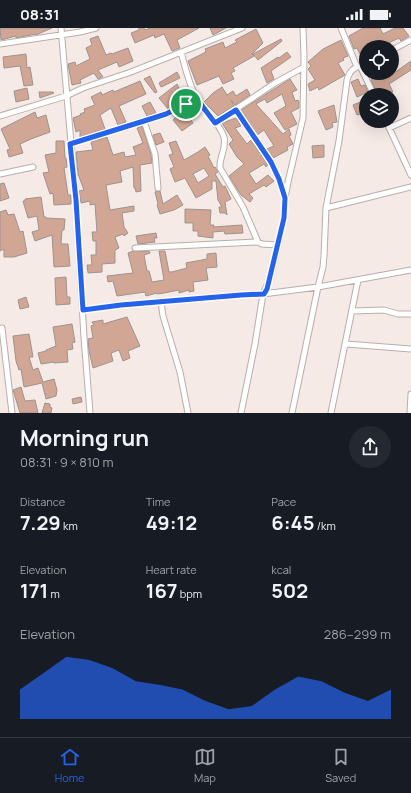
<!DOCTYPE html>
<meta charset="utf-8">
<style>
body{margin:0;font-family:Manrope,sans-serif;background:#242831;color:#f1f3f6;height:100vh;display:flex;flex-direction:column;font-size:15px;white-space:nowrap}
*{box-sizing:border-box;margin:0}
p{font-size:13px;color:#9ea1a6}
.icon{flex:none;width:22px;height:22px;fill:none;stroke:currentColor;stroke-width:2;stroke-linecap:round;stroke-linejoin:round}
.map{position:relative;height:385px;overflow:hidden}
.details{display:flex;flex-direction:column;background:#171b24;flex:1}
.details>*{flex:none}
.controls{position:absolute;left:359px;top:12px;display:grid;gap:8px}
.controls a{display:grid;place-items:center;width:40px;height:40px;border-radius:50%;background:#171b24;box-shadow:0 4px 16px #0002;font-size:20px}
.pin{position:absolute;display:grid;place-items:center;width:34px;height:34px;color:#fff;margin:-17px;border:2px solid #fff;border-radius:50%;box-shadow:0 1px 4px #0007}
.round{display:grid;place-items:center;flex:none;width:42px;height:42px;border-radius:21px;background:#242831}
.headline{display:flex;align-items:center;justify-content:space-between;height:68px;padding:0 20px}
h1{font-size:22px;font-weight:700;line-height:30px}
.metrics{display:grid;grid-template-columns:repeat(3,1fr);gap:6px;height:68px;padding:4px 20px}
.metrics div{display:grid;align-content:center}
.metrics b{font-size:20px;font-weight:700}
.metrics small{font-size:11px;font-weight:400}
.metrics p{font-size:11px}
.chart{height:112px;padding:8px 20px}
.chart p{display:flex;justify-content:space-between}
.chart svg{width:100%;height:72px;margin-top:4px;fill:#2563eb;opacity:.7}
.status{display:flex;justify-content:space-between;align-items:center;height:28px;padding:0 20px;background:#171b24;direction:ltr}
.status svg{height:11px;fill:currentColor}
.tabs{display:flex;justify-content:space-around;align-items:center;height:56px;border-top:1px solid #363941;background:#171b24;font-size:11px;color:#9ea1a6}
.tabs a{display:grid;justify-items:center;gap:2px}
.tabs .current{color:#2563eb}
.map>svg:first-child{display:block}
</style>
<div class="status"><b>08:31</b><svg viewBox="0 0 49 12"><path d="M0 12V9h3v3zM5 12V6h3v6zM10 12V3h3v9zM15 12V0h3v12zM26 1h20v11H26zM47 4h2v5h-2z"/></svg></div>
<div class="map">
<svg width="411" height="385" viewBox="0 0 411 385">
<rect width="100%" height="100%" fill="#f6eae6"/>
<path fill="#d1a694" stroke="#9d938f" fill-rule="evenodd" d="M0 0H52L36 7V6L16 10V8L1 12Z
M139 0H144L145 2 150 0H199L177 12 180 20 172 23 164 6 155 10 154 7 135 15 131 5 139 2Z
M210 0H226L213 7Z
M363 0H380L383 6 395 0H403L409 8 401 13 399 10 380 19H366V31L363 32 357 20 354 21 349 8Z
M256 1 263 15 252 26 254 28 233 40 235 43 231 45 234 51 223 56 219 48 197 57 188 33 206 24 205 21 223 14 225 20 237 14 235 12Z
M98 8 106 27 111 25 112 26 128 20 133 33 119 39 117 34 98 42 103 49H102L98 51 94 45 80 52 81 55 72 57 68 36 75 34 76 38 90 31 86 20 92 17 90 11Z
M281 11 282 13 258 32 253 26Z
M341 12 348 28 343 30 344 32 338 35 345 47 319 62 318 59 310 63 308 56 315 52 308 41 311 38 308 34 323 21Z
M287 24 291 29 271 43 274 51 267 55 261 40 278 29 279 30Z
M26 26 27 40 30 39 33 57 24 58 20 38 4 40 3 29Z
M411 33V42L389 56 393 64 387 67H378L371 52 378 47 377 45H394Z
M177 44 180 50 161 59 159 55Z
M150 48 157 64 155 65 144 51Z
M290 51 297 62 292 64 295 73 298 72 299 74V80L291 84 297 96 285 102 274 85 286 78 282 66 267 75 265 71 256 76 283 106 289 101 291 107 289 108 293 116 287 119 288 122 273 130 267 121 274 118 264 102 257 107 241 82Z
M358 51 361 58 365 57 368 64 357 69 351 54Z
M140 53 146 66 119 78 126 94 118 97 111 80 100 87 105 101 80 109V102L76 104 73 90 81 87 80 86 85 84 84 81 95 77 91 69 101 64 102 67 113 62 114 64Z
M177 56 185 72 168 81 159 70Z
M222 59 227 67 233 63 236 68 247 61 250 67 235 77 231 72 234 78 218 88 204 74 213 65Z
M27 60 29 71 16 74 14 63Z
M39 64H53L54 65 40 70Z
M150 74 156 85 147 88 142 78Z
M360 74 364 85 357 87 353 77Z
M334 77 337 94 332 95 333 99 326 102 318 83Z
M35 84 37 90 46 87 50 104 31 111 20 116 23 125 9 129 7 122 10 121 1 101Z
M180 86 183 90 187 87 193 95 182 103 173 92Z
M236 90 241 98 235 100 247 116 251 112 268 137 266 139 264 136 249 145 256 156 268 147 274 153 266 159 264 157 249 166 253 170 250 174 241 167 229 148 244 136 237 129 229 116 233 112 222 95Z
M142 98 151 127 152 135 140 137 141 163 136 164 135 160H134L133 139 120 143 122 154 106 157 110 182 134 178V183L122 185 124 199 128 205 124 208 123 206 115 209 119 220 115 222V235L102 236V244L88 245 87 237H92L91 227H96V213H93L92 204H97L95 176 90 177V173L81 175 79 163 84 162 78 146 76 124 93 122 91 114 107 109 113 127 124 124 125 129 136 127 133 119 143 115 137 100Z
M160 105 164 114 156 117 153 107Z
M56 113H64L65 130H66L67 139 64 140 68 167H71V176L54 177 53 165 50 166 43 145 49 144 45 127 56 125Z
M176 113 184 132 198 124 205 119 210 127 208 128 214 140 215 139 218 144 215 146 223 159 225 158 231 171 225 174 227 187 225 185H220L219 179H222L218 172 216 153H212V161L196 170 185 150 175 154 170 141 174 139 169 127 173 126 169 115ZM204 140 209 148 198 155 193 146Z
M324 117V129L313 130 312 118Z
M4 155 9 170 0 173V156Z
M160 163 163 176 177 167 183 177 174 182 160 186 157 177 158 176 155 164Z
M41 169 44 189H46V190L65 191 64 202H62L61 216H68L70 238 54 239 52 207 35 213 32 204 39 202 37 188 28 190 23 173H25V171Z
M185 181 211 182 210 197H214L213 199 242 197 243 205 225 206 224 203 213 204V210L198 208V203H193V195H185Z
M6 182 8 187 14 186 20 204 23 203 27 225 14 229H4V221L0 223V184Z
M156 205 157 210H154L155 214 138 216 136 208Z
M133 223H149L150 225 144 227 147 243H149L152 254 164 252 159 223H165L169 244H172L187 240 186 235 207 231V226L216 225 217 239 206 240 208 252 193 254 194 263 189 264V262L179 265V262L164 265 157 266V265L146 268 145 264 117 268 113 253 108 254 107 248 133 245 128 225Z
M66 249 67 269H70V276L56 277 55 250Z
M26 269 29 279 20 281 18 272Z
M127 289 140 318 128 323 130 330 123 333 119 322 111 325 113 333 93 340 89 323 88 311 93 310 91 298 94 297 92 294 103 292V296Z
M72 296 75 314 72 315 73 321 67 322 68 334 54 335V334L41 336 38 325 46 323V322L56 318 53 299Z
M29 306 33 329H29L33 342 38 340 43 354 54 351 57 362 56 368 46 371 42 355 24 359 21 341 19 342 16 333 13 308Z
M21 359 25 373 35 372 38 385H20L13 362Z
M81 369 82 374 73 376 72 371Z
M45 375 50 376V379L52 380 51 385H42Z"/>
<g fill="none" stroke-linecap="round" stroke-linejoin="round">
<g stroke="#b9aeaa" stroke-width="7">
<path id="minor" d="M61 0 76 172 84 309 90 385
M341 0 357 39
M0 16 80 4 96 0
M392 22 411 12
M181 24C185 39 189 57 197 71 205 84 219 94 224 109 227 120 219 129 220 140L243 179 258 214
M360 38 374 67
M236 82 271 134 279 151 285 170
M0 88 66 68 83 60 131 44 242 0
M144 93 155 126 158 160
M386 93 411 147
M215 95 275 55 304 39
M389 100 411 90
M70 116 144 93 166 86 197 71
M0 146 33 139
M326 180 411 159
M135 220 258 214 262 216 278 217
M161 274 163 288 180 344 188 385
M83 282 121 277 241 267 263 266 318 259 411 242
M353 283 384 282 398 286H411
M2 300 12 385
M346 316 411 321
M241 385 255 316 263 266 270 251 278 217 284 189 285 170 288 154 303 90 304 29 303 0
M292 385 318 259 323 239 324 228 326 180 339 113 347 52C351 39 356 40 366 35
M331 385 358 252
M410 385 411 366"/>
</g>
<use href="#minor" stroke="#fff" stroke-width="5"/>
</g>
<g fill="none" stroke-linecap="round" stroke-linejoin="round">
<g stroke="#fff" stroke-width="8">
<path id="route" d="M197 71 215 95 236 82 271 134 279 151 285 170 284 190 267 261 264 266 241 267 121 277 83 282 76 172 70 116 144 93 166 86Z"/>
</g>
<use href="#route" stroke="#2563eb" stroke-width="5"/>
</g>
</svg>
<div class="controls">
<a><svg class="icon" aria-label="locate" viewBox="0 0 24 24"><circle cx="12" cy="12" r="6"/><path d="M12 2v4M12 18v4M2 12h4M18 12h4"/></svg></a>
<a><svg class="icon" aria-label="layers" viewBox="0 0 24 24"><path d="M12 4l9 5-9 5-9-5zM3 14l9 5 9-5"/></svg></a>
</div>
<div class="pin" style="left:186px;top:76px;background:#1e9e55"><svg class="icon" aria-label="arrive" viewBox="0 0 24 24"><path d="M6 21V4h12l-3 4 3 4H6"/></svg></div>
</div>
<section class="details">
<div class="headline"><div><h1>Morning run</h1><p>08:31 · 9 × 810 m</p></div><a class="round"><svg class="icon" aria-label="share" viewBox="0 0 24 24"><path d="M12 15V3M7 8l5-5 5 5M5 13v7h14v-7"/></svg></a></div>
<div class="metrics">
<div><p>Distance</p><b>7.29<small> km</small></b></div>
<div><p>Time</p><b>49:12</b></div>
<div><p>Pace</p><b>6:45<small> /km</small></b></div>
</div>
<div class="metrics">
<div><p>Elevation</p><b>171<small> m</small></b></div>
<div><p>Heart rate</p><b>167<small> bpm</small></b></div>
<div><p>kcal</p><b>502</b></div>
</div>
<div class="chart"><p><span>Elevation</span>286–299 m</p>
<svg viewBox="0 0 160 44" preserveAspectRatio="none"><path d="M0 44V26L10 16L20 6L30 8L40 13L50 21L60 23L70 26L80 33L90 38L100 36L110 26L120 18L130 21L140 28L150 33L160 26V44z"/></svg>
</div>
</section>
<nav class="tabs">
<a class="current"><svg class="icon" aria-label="home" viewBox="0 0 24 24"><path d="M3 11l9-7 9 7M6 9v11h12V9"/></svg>Home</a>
<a><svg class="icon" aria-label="map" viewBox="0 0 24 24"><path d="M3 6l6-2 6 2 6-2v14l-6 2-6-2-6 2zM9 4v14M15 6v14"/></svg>Map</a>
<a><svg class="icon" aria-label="saved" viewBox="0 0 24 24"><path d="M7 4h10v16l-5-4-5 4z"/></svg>Saved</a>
</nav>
